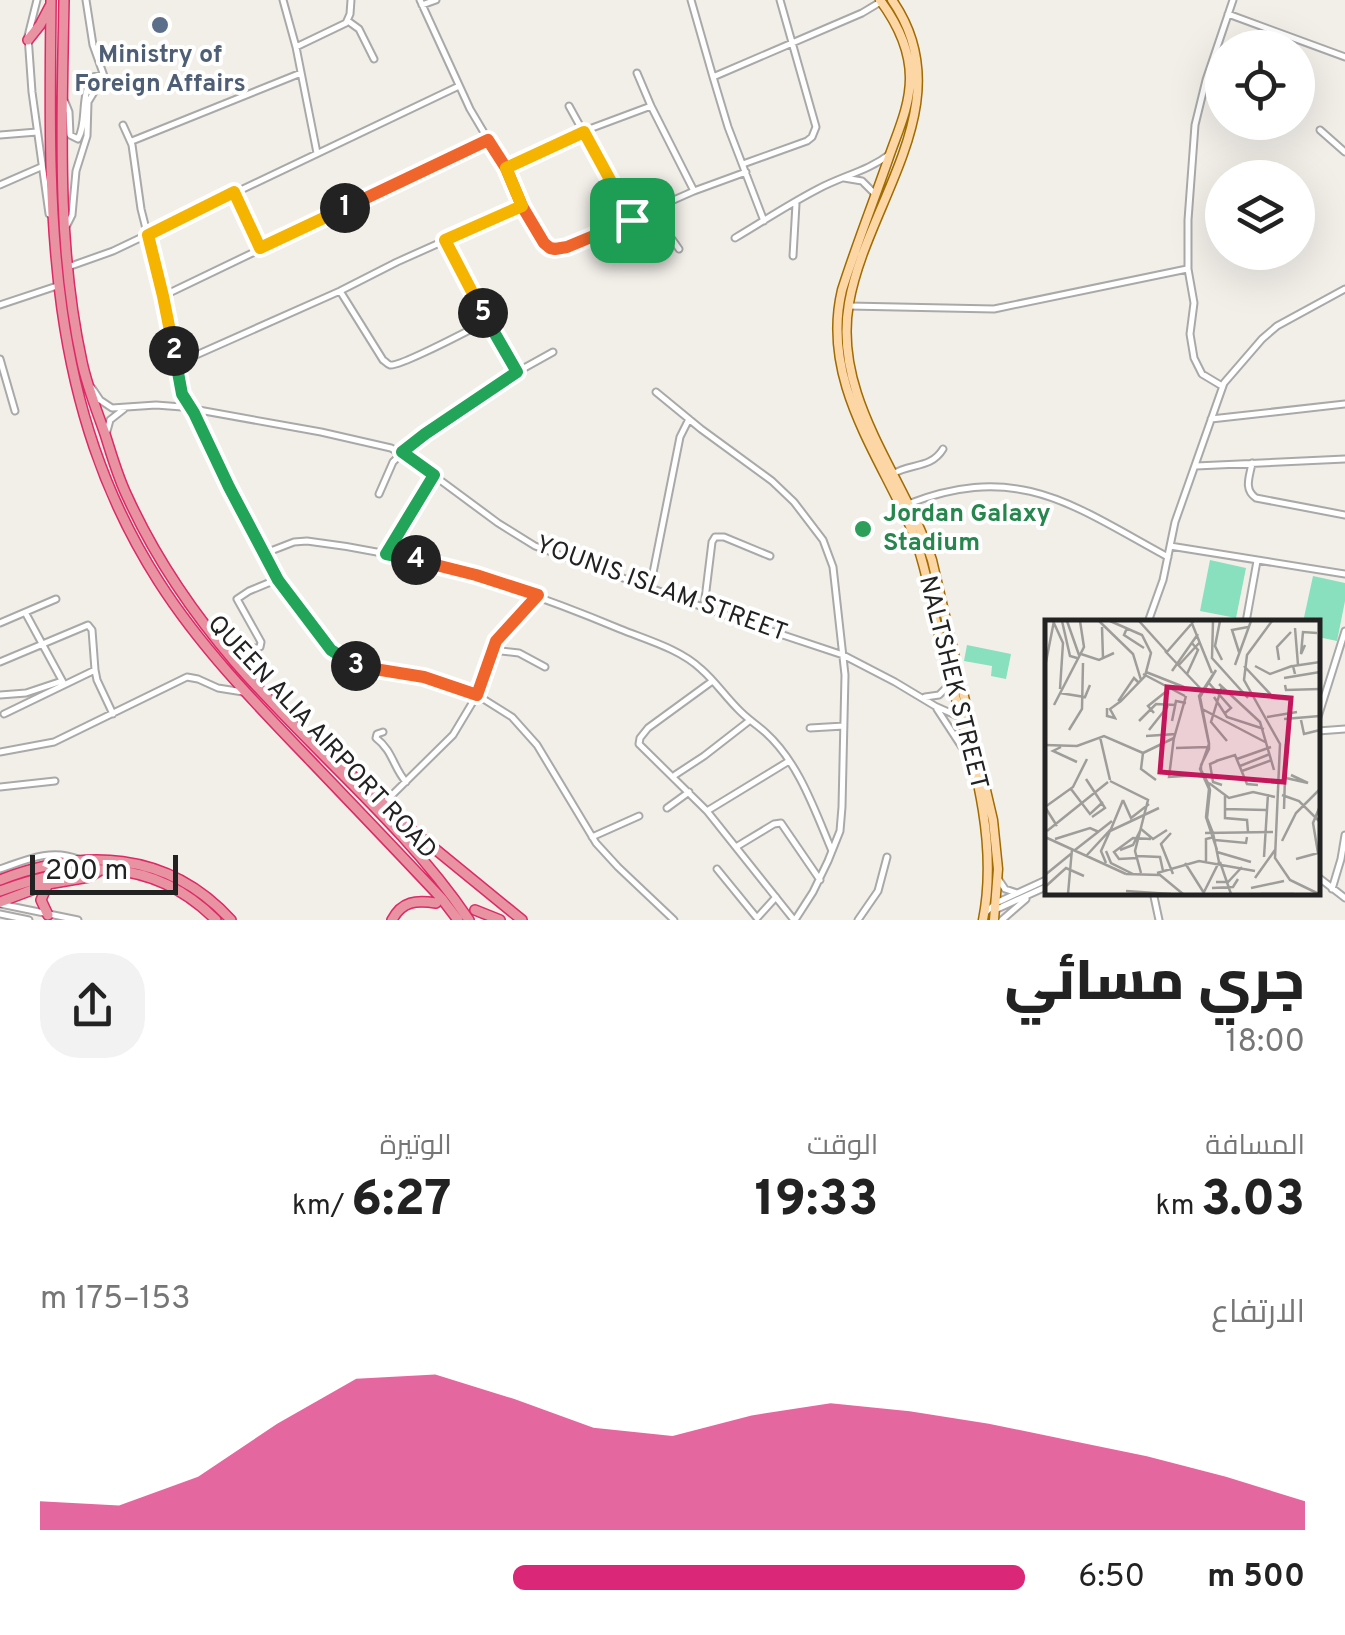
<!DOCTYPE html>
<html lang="ar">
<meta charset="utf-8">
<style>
body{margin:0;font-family:Overpass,Cairo,sans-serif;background:#f2f2f2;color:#222;direction:rtl;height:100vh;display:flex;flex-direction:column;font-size:38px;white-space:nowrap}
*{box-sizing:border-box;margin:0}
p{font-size:32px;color:#767676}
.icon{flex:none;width:55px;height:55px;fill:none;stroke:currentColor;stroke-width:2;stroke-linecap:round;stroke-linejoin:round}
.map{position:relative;height:920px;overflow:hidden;direction:ltr}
.details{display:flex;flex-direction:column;background:#fff;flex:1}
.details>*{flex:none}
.tools{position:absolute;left:1205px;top:30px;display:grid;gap:20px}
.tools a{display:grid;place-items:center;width:110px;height:110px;border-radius:50%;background:#fff;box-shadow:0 10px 40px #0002;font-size:50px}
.scale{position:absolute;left:30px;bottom:25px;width:148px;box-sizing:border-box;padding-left:10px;border:5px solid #222;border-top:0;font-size:28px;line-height:35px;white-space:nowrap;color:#222;-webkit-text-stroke:8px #fff;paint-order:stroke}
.pin{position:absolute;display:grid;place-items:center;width:85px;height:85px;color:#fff;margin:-42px;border-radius:20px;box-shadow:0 5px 15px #0006}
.km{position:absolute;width:50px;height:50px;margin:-25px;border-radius:50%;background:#222;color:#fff;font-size:28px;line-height:50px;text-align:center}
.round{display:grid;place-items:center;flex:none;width:105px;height:105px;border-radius:40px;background:#f2f2f2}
.head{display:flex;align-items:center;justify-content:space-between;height:170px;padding:0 40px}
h1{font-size:55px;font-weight:800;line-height:75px}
.stats{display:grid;grid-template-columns:repeat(3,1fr);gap:15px;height:170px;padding:10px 40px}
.stats div{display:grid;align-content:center}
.stats b{font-size:50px;font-weight:800}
.stats small{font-size:28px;font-weight:400}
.stats p{font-size:28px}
.chart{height:280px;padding:20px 40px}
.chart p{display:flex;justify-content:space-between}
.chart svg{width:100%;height:180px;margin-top:10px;fill:#db2777;opacity:.7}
ul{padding:0 40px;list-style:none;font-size:32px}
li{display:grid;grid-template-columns:160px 120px 1fr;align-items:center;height:75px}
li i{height:25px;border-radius:12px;background:#db2777}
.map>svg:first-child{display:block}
</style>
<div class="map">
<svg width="1345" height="920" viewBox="0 0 1345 920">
<rect width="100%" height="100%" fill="#f2efe9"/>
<path fill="#88e0be" d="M1210 560 1246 568 1236 618 1200 611Z
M1313 576 1345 583V601L1337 641 1318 637V622H1303Z
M967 645 1011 654 1006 679 991 676 992 666 964 661Z"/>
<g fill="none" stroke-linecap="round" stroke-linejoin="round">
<g stroke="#a9a9a9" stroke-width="9">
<path id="minor" d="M37 0 28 36 32 92 49 214
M283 0 296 47 317 153
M420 0 470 109 505 168 522 206 544 243 555 249 567 247 694 191 746 172
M691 0 713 77
M422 5 436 0
M1228 14 1345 57
M348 21 359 29 374 59
M296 47 346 23 350 14 351 0
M637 73 651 106 694 191
M65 102 69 112 70 135 78 139C88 121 79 98 93 77L103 74
M569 106 632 220
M123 125 132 145 141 209 163 296 182 394 195 413 229 487 263 554 278 579 324 641 344 660 372 670 424 677 449 685 477 695 512 717 537 745 596 843 618 867 674 920
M1320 130 1345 152
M0 135 37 132
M132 141 301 73
M743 164 807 141 812 137 816 127 780 0
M505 168 584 131 651 106
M844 178 862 181 876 195
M0 185 41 167
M234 192 260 249
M652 211 679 249
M764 221 728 127 713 77 862 13 882 1
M67 225 72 215 76 171 87 136 88 102 104 76 93 45 86 0
M735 238C762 222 789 204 818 189 842 176 868 171 890 154
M445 240 487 321 517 372
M793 256 796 204
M68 267 113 251 459 86
M340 291 383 360C385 361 387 364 390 365 400 367 473 328 487 321
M163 296 487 140
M0 305 57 286
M849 306 994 309 1187 269
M0 359 15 411
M176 364 340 291 397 262 522 206
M1222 386 1202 374 1194 358 1190 334 1194 303 1188 269V220L1195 125 1206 80 1233 0
M92 388 100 400 112 408 156 405 182 407 321 432 391 448 417 463 498 523 535 546 744 622 843 655 895 682 935 706 962 718
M656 392 701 429 772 481 794 502 823 540 833 567 845 675 842 807 840 831 828 861 813 892 795 920
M1211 419 1345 404
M107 431 110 420 124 409
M1252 463C1250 476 1243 489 1256 498L1345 515
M1196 466 1345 459
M893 474C910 463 931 469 943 449
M379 494 393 462 402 453 446 420 517 372 553 352
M908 504C1019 461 1074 506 1168 557
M1170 546 1345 574
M386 553 434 475
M263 554 294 542 307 541C418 554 517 586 620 629 647 640 680 649 701 669 714 680 725 696 737 708 746 718 756 724 766 733 799 763 815 811 832 851
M650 588 680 437 689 419
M704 607 712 542 715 537H724L770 556
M26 614 64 684
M1148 622 1163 580 1175 522 1224 383 1262 339 1277 326 1345 289
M1246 622 1257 561
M0 623 56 599
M216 635C230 638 246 652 260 647L261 642 237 599 249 591 278 579
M492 650 519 653 545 667
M0 662 88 625 92 630 95 670
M711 682 648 728 640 738 639 744 707 811 794 920
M0 695 26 693 62 681
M925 697 939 695 946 688 948 678
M937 709 969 758
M4 714 95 670 97 680 113 714
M1318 717 1345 631
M810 728 844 726
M1318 731 1345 729
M383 732 377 734 376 738C393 751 393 767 406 782
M0 752 54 742 187 677 198 679 218 688 243 692
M675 775 704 756 749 721
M0 787 55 781
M383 804 453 735 477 695 495 641 538 595
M667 808 689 792
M707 811 789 761
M592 837 639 816
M736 847 774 824 781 823 820 880
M0 869C26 860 51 848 78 859
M717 869 757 918 776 897
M1318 877 1345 898
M999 880 1005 889 1017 893
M1332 889 1341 859 1345 835
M1153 892 1159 920
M0 904 78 920
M995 910 1048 886
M985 913 996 903 1048 879
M0 914 29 920
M858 920 878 891 887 857
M1002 920 1026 899"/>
</g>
<g stroke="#a06b00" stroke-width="11">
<path id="major" d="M880 0C897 23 910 49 910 78 910 107 897 133 888 160 873 203 856 246 842 290 821 378 876 450 910 526 927 565 932 610 943 651 965 738 1001 829 983 920
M892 0C963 102 867 201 849 303 832 398 904 475 932 560L993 820 998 869 994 920"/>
</g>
<g stroke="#dc2a67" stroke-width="12">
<path id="highway" d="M51 0C49 205 43 401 159 582 200 646 253 701 306 756 351 803 397 851 442 899L458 920
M64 0C62 120 56 244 82 362 87 386 97 411 105 434 112 456 118 478 128 498 155 557 193 613 235 662 311 750 404 824 469 920
M28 40 40 25 50 6
M331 756 413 831 522 920
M0 880C83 848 167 850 231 920
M47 886 41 900 48 915
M0 891C79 862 151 855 216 920
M0 902 48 884 89 877 99 871
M475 910 500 920
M392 920C402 901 416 900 436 903"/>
</g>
<use href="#minor" stroke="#fff" stroke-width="5"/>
<use href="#major" stroke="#fcd6a4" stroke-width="8"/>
<use href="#highway" stroke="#e892a2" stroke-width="9"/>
</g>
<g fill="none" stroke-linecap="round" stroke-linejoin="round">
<g stroke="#fff" stroke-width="20">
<path id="split-1" d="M345 208 488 140 506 168 522 206 544 243 550 248 555 249 567 247 632 220"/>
</g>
<g stroke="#fff" stroke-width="20">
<path id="split-2" d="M174 351 163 296 148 235 234 192 260 248 345 208"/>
</g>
<g stroke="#fff" stroke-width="20">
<path id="split-3" d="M174 351 182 394 194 413 229 487 278 580 331 650 356 666"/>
</g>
<g stroke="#fff" stroke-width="20">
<path id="split-4" d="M356 666 424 677 477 695 496 641 538 595 476 575 416 560"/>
</g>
<g stroke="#fff" stroke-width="20">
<path id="split-5" d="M416 560 386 554 434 475 402 452 425 434 517 372 483 313"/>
</g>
<g stroke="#fff" stroke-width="20">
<path id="split-6" d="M483 313 445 240 522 206 506 168 584 132 632 220"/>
</g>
<use href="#split-1" stroke="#f0652b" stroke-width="12"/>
<use href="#split-2" stroke="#f5b400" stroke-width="12"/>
<use href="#split-3" stroke="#22a559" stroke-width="12"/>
<use href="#split-4" stroke="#f0652b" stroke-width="12"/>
<use href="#split-5" stroke="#22a559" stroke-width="12"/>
<use href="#split-6" stroke="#f5b400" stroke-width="12"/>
</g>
<circle fill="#5c6f8a" stroke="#fff" stroke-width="4" cx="160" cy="25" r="10"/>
<circle fill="#2e9e5b" stroke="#fff" stroke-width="4" cx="863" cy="529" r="10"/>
<g text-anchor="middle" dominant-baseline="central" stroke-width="8" stroke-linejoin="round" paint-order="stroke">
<g font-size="25" font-weight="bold" fill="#4e5e75" stroke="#fff">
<text x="160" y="56">Ministry of<tspan x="160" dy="29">Foreign Affairs</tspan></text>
</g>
<g font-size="25" font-weight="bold" fill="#27864d" stroke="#fff" text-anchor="start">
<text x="883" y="515">Jordan Galaxy<tspan x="883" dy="29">Stadium</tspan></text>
</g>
<g font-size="25" fill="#222" stroke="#fff">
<text transform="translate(661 590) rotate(20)">YOUNIS ISLAM STREET</text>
<text transform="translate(952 683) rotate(76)">NALTSHEK STREET</text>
<text transform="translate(321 738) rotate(47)">QUEEN ALIA AIRPORT ROAD</text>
</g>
</g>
<g transform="translate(1045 620)">
<rect width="275" height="275" fill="#f2efe9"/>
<path fill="none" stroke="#9f9d99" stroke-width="2.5" d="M8 1 18 23 15 69M17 1 25 36 32 38M22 1 34 35M54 1 88 34 96 60M65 1 97 15 106 33 100 56 76 81 74 80 89 58 93 62M94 1 122 32M146 1 167 53M168 1 167 38 203 78M175 1 170 26 177 40M227 1 202 35 199 60 235 124 230 238 245 260 274 274M57 7 58 38M82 8 79 15 99 28M250 8 253 45M260 25 256 34 258 12 272 13M120 31 155 68M194 32 187 10 203 7M121 33 149 1M36 34 54 40 69 33M234 40 232 27 246 12M190 45 206 1M133 46 155 22M199 46 229 78 248 80M210 46 225 54 247 46M0 47 9 1M127 51 153 14M101 52 139 67M98 54 140 76M142 54 153 30 146 22M250 54 248 46 275 42M239 58 275 52M163 62 186 88 179 94M174 64 215 102 229 150M240 65 241 70 275 69M177 66 166 102 182 121M15 73 40 77 45 65M169 77 182 97 219 109M9 85 39 27 35 1M62 88V96L70 98 65 89 76 81M157 89 222 123M109 93 103 86 123 70M222 97 252 92M239 99 275 96M256 100 259 114 275 110M94 101 111 84 131 85M127 101 131 81 141 83M24 110 37 89 38 43M104 110 123 86M101 116 131 114M55 117 65 160M129 117 124 157 157 155M0 125 32 126 59 116 98 133M16 127 8 131 32 142M131 128 163 127M98 133 129 118 141 76M98 133 96 149 111 160M192 139 226 127M171 141 190 135 202 164 213 165M172 141 165 144 168 162 177 165M195 146 225 134M197 151 227 140M241 158 263 163 246 155M41 159 60 188 47 197M65 161 103 180 90 231 96 253M164 163 184 178 208 172 230 177M26 169 45 194 58 182M237 175 254 181 275 202M180 176V198L202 200 203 212M78 180 86 198 104 184M179 189 221 190M239 189 241 124M12 206 0 187 28 167 42 139M2 211 63 162M126 213 116 224 128 254M160 213 228 212M0 217 81 254M10 219 45 208 54 212M170 220 201 223 202 217M237 221 251 193 275 169M30 230 67 201M75 230 88 225 96 209 108 219 122 210M61 231 66 243 88 254M172 232 206 242M42 235 66 209 78 180M92 236 115 237 118 251M219 237 223 174M92 238 74 239 69 232 88 218 106 219M251 239 273 233 268 203 275 186M161 242V219L169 217M175 242 186 274M61 243 56 231 65 211 114 188M140 243 159 273M112 253 154 241 210 251M81 254 115 255 138 274M0 255 27 233M210 258 230 230M171 262H183L197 247M0 267 21 248 39 256M167 268 188 267 193 259M206 268 239 261M81 271 126 274M23 274 27 229M158 274 174 242 168 213 162 198 165 170 163 163 156 150V145L164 129V123L155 77 171 50 154 76 164 124 155 149 164 169 161 197 172 230M216 274H249"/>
<path fill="#c2185b" fill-opacity="0.15" stroke="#c2185b" stroke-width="5" d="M122 67 246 78 239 162 115 152Z"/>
<rect width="275" height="275" fill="none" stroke="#222" stroke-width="5"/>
</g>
</svg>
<div class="tools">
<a><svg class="icon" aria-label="locate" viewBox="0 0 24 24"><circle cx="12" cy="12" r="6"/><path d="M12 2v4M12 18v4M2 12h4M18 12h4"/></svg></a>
<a><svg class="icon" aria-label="layers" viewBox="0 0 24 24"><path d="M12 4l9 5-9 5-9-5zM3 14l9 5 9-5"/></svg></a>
</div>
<div class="scale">200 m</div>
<div class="pin" style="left:632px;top:220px;background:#1e9e55"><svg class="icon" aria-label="arrive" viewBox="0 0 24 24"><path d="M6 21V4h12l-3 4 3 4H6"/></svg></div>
<b class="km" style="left:345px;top:208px">1</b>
<b class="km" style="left:174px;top:351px">2</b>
<b class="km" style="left:356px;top:666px">3</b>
<b class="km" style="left:416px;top:560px">4</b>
<b class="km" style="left:483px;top:313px">5</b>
</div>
<section class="details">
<div class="head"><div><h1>جري مسائي</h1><p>18:00</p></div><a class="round"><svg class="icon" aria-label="share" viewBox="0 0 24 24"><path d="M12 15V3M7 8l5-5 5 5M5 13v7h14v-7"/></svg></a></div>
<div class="stats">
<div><p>المسافة</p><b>3.03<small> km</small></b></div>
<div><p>الوقت</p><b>19:33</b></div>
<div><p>الوتيرة</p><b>6:27<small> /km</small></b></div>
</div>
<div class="chart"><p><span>الارتفاع</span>153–175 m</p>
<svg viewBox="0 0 160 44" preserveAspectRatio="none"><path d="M0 44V37L10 38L20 31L30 18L40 7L50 6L60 12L70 19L80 21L90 16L100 13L110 15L120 18L130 22L140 26L150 31L160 37V44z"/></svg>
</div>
<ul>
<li><b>500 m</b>6:50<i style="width:52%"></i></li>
</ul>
</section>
